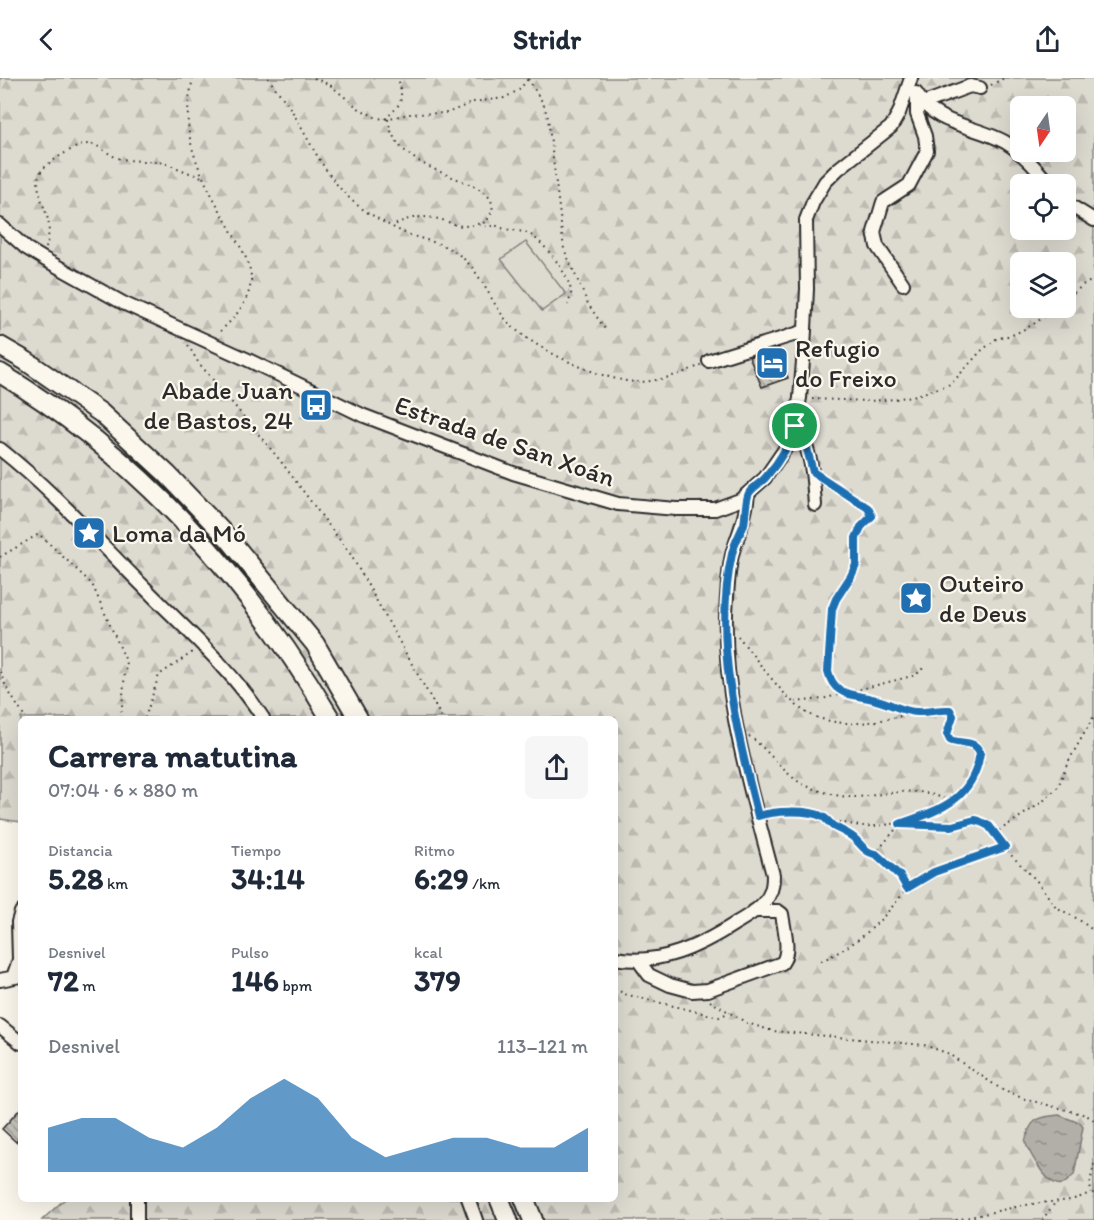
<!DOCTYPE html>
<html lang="es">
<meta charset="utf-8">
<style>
body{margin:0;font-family:Itim,sans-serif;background:#f6f6f7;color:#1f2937;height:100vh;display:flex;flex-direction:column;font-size:22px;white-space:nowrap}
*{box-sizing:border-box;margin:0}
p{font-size:20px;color:#747a83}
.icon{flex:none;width:33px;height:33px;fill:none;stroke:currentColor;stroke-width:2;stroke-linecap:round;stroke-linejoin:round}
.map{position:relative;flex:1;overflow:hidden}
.details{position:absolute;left:18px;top:638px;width:600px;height:486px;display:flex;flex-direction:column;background:#fff;border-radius:9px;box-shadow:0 6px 24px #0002}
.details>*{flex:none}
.needle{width:39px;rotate:193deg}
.controls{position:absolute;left:1010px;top:18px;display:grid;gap:12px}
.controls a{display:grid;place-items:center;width:66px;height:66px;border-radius:9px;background:#fff;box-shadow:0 6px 24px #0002;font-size:30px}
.pin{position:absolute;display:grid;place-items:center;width:51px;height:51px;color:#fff;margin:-26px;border:3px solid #fff;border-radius:50%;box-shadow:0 2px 6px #0007}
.round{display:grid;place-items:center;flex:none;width:63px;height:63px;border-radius:9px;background:#f6f6f7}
.overview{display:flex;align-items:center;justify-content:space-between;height:102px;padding:0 30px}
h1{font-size:33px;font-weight:700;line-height:45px}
.figures{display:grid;grid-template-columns:repeat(3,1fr);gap:9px;height:102px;padding:6px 30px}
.figures div{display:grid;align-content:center}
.figures b{font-size:30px;font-weight:700}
.figures small{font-size:16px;font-weight:400}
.figures p{font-size:16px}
.chart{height:168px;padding:12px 30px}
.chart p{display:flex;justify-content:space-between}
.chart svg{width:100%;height:108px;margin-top:6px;fill:#1f6fb2;opacity:.7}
header{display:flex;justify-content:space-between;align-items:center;height:78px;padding:0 30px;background:#fff;font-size:27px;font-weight:700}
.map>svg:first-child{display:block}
</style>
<header><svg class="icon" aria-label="back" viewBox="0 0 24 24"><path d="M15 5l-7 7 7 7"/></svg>Stridr<svg class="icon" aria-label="share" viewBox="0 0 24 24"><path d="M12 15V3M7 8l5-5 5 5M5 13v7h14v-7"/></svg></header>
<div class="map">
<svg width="1094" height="1142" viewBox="0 0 1094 1142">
<defs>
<pattern id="forest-firs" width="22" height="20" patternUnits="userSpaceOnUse" patternTransform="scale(1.5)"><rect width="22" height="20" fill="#dddad0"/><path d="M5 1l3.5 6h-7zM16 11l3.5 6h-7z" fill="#bebbb3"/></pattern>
<pattern id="water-ripples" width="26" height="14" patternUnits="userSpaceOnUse" patternTransform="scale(1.5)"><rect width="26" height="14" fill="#b1afa7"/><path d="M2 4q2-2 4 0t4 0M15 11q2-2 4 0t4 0" fill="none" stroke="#908f88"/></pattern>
<pattern id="building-back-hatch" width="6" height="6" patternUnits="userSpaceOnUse" patternTransform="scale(1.5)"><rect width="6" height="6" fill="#c7c4bc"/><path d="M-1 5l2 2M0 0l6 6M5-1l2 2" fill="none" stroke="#a29f99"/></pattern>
</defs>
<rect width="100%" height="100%" fill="#fbf7ec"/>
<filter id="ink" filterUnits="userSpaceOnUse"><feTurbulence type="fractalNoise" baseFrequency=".0167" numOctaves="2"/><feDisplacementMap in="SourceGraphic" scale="12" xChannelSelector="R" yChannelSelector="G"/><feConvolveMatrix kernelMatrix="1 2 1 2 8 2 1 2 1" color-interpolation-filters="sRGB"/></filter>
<g filter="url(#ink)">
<path fill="url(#forest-firs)" stroke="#84827e" stroke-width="1.5" fill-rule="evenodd" d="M0 0H1094V1142H42L66 1120H615V640H21V744L0 741ZM1020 28H1065V74H1020ZM1020 106H1065V152H1020ZM1020 184H1065V230H1020Z"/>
<path fill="#dddad0" stroke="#84827e" stroke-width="1.5" d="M526 164 566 216 542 233 501 181Z"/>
<path fill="url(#water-ripples)" stroke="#7b7a75" stroke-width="1.5" d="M1059 1037 1080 1045 1083 1049 1074 1097C1071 1099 1066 1105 1063 1106 1048 1111 1030 1075 1025 1064 1030 1042 1036 1039 1059 1037Z"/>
<path fill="url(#building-back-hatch)" stroke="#2b2b2b" stroke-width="1.5" d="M779 270 788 300 762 309 749 279Z
M21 1030V1059L16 1064 2 1051Z"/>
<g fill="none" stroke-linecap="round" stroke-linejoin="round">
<g stroke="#2b2b2b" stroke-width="16">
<path id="minor" d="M916 15C935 48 975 47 1005 64 1022 74 1037 91 1049 106
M924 25 970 8 980 10
M1065 124 1094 142
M0 147 26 170 44 181 123 225 246 281 362 337 513 395 618 426 676 431H715L740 422 765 400 785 371 793 354 800 320 804 271 807 211 806 142 813 124 825 104 838 91 891 49 899 35 911 0
M903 206 877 168 874 154 883 124 909 107 927 73 925 58 917 36V18
M709 283C741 272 773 264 805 253
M795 348C812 370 813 399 815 427
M0 371C52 412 97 462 143 508 184 550 231 590 263 640
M615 880C660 888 700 868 736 845 748 838 765 828 770 815 773 809 773 803 773 797 750 709 719 610 727 518 728 504 729 487 733 473 740 452 746 438 748 416
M638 882 649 897 670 907 692 913 708 912 782 885C791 873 784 851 782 836L778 833H754
M13 899 19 882 18 844 21 834
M0 902 20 898
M0 948 21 965
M137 1120V1142
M468 1120 476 1142"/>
</g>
<g stroke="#2b2b2b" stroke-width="22">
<path id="highway" d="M0 268 26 283 101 335 167 396 229 461 315 566 358 640
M0 295C138 378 249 502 330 640
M499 1120 508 1142
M524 1120 533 1142"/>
</g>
<path stroke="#2b2b2b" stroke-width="2" stroke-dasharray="1.5 4.5" stroke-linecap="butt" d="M193 0C190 14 187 32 188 46 191 86 215 122 233 156 241 170 252 187 251 203 249 225 233 242 217 256
M268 0C276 11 285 22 292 33 313 69 331 111 367 134 380 142 393 150 407 156 424 162 443 165 458 176 480 192 489 221 506 242 527 268 605 305 640 304 660 303 682 296 701 287
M314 0 330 7 358 30 377 40 385 41 409 36 447 35 474 24 504 20 519 12 528 1
M528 1 543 25 548 40 564 171 588 226 605 251
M991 7 1004 0
M385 41C402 26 404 22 398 0
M388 41C396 99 487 97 492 126 494 133 489 139 486 144 478 146 470 148 462 148 454 147 447 143 439 141 422 137 406 139 392 149
M479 147 489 149 495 147C507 154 522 151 531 157 546 167 568 195 571 213 572 217 569 222 568 227
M46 170C48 161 50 151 48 142 45 129 35 111 39 97 42 87 78 65 89 66 99 66 108 77 118 80 133 84 149 82 164 85 177 89 189 96 203 99
M1065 223 1085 205 1094 203
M188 267 198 284 279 381 351 477 442 640
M812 321 870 323 895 321 917 317 951 306 981 273 996 261 1015 256 1032 247 1057 230
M823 401 868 430 872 437 861 449 856 460V487L851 498 836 521 832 531 828 593 835 608 846 615 876 622 914 634
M0 479 39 456 92 506 126 583 121 640
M738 558C753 577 789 627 809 636 832 647 857 647 882 642 904 638 927 630 950 632L953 638 947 656 950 662C961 667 975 661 980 675 978 686 973 700 968 710 953 736 890 750 862 748 827 744 806 731 767 735
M0 594 6 609 25 640
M795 624 822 621 912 598 920 594 925 587
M145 640 159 597 193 574
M749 658C771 673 786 702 812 710 825 715 844 720 857 719 894 716 916 706 951 724
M824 739C834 751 853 754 860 769
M902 746 953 748 975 742 989 748 1009 775 1036 802 1056 829 1078 841 1094 853
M994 756 1041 725 1058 709 1067 686 1094 638
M858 769 875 776 900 746
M907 810 934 794 1003 769
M821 883C861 864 878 847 905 813L907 807 875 776
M615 910 624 916 719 939 730 934
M710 923 747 945 773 953 924 967 947 975 1004 1013 1025 1021 1086 1037 1094 1042
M1094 1086 1090 1105 1091 1114 1094 1116
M956 1142C981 1137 1007 1130 1033 1126 1055 1122 1070 1126 1091 1114
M1042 1142 1055 1125"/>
<use href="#minor" stroke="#fbf7ec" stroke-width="12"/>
<use href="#highway" stroke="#fbf7ec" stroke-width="18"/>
</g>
</g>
<g fill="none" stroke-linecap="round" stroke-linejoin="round" filter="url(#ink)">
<g stroke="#fff" stroke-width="12">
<path id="route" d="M795 348 806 367 813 394 868 430 872 438 861 449 856 460V487L851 498 836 521 832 531 828 593C830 601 833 608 840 612 850 619 865 618 876 622 890 625 903 634 917 634 928 635 938 631 950 632L953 638 947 656 950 662C961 667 975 661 980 675 973 722 940 732 900 746L952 748 975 742 979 743 989 748 1005 769 934 794 907 810 900 798 876 776C865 775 861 766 854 760 848 755 840 752 833 748 830 746 827 741 823 739 808 731 773 733 758 738 737 655 713 562 732 476 734 466 740 456 744 446 746 437 745 423 749 415 753 409 761 405 766 399 778 385 790 366 795 348Z"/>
</g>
<use href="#route" stroke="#1f6fb2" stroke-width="8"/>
</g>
<defs>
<g id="hotel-square" transform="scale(1.725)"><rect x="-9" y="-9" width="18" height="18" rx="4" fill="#1f6fb2" stroke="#fbf7ec"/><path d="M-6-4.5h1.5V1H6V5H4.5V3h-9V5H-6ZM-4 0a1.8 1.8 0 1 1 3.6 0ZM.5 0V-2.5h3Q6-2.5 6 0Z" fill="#fff"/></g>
<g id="bus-square" transform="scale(1.725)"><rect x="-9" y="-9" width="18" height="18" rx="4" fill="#1f6fb2" stroke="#fbf7ec"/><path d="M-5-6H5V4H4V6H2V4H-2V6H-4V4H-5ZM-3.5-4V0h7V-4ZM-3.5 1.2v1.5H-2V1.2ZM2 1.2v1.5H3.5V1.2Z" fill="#fff"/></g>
<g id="sight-square" transform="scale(1.725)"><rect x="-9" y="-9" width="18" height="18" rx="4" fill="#1f6fb2" stroke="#fbf7ec"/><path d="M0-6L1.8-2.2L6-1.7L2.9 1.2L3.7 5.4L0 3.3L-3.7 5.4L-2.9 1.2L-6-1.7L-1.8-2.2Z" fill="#fff"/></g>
</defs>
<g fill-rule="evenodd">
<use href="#hotel-square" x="772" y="285"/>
<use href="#bus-square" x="316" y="327"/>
<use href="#sight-square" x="89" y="455"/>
<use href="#sight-square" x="916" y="520"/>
</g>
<g text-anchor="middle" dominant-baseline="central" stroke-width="4.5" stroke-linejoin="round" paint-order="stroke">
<g font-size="26" fill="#2b2b2b" stroke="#fbf7ec" text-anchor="start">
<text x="795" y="270">Refugio<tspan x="795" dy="30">do Freixo</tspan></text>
<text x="293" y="312" text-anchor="end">Abade Juan<tspan x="293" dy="30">de Bastos, 24</tspan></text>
<text x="112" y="455">Loma da Mó</text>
<text x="939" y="505">Outeiro<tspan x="939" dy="30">de Deus</tspan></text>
</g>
<g font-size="26" fill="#2b2b2b" stroke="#fbf7ec">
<text transform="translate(505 363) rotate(19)">Estrada de San Xoán</text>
</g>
</g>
</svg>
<div class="controls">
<a><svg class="needle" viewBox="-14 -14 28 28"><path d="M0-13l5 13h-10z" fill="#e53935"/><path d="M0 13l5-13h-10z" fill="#747a83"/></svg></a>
<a><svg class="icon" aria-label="locate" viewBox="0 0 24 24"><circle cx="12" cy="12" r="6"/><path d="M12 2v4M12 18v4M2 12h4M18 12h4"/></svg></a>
<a><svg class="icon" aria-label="layers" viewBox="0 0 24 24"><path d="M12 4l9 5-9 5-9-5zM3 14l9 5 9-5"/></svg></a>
</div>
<div class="pin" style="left:795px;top:348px;background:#1e9e55"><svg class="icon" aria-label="arrive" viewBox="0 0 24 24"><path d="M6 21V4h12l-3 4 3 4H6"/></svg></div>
<section class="details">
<div class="overview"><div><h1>Carrera matutina</h1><p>07:04 · 6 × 880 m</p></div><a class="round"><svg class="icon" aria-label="share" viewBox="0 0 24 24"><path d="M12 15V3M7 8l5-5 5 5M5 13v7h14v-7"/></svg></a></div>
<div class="figures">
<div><p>Distancia</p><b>5.28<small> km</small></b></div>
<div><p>Tiempo</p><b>34:14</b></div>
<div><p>Ritmo</p><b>6:29<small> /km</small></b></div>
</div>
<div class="figures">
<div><p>Desnivel</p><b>72<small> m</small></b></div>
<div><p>Pulso</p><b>146<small> bpm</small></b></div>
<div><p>kcal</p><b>379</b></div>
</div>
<div class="chart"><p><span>Desnivel</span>113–121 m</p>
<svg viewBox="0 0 160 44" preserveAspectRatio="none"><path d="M0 44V26L10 22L20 22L30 30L40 34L50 26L60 14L70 6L80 14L90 30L100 38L110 34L120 30L130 30L140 34L150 34L160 26V44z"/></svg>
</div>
</section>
</div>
